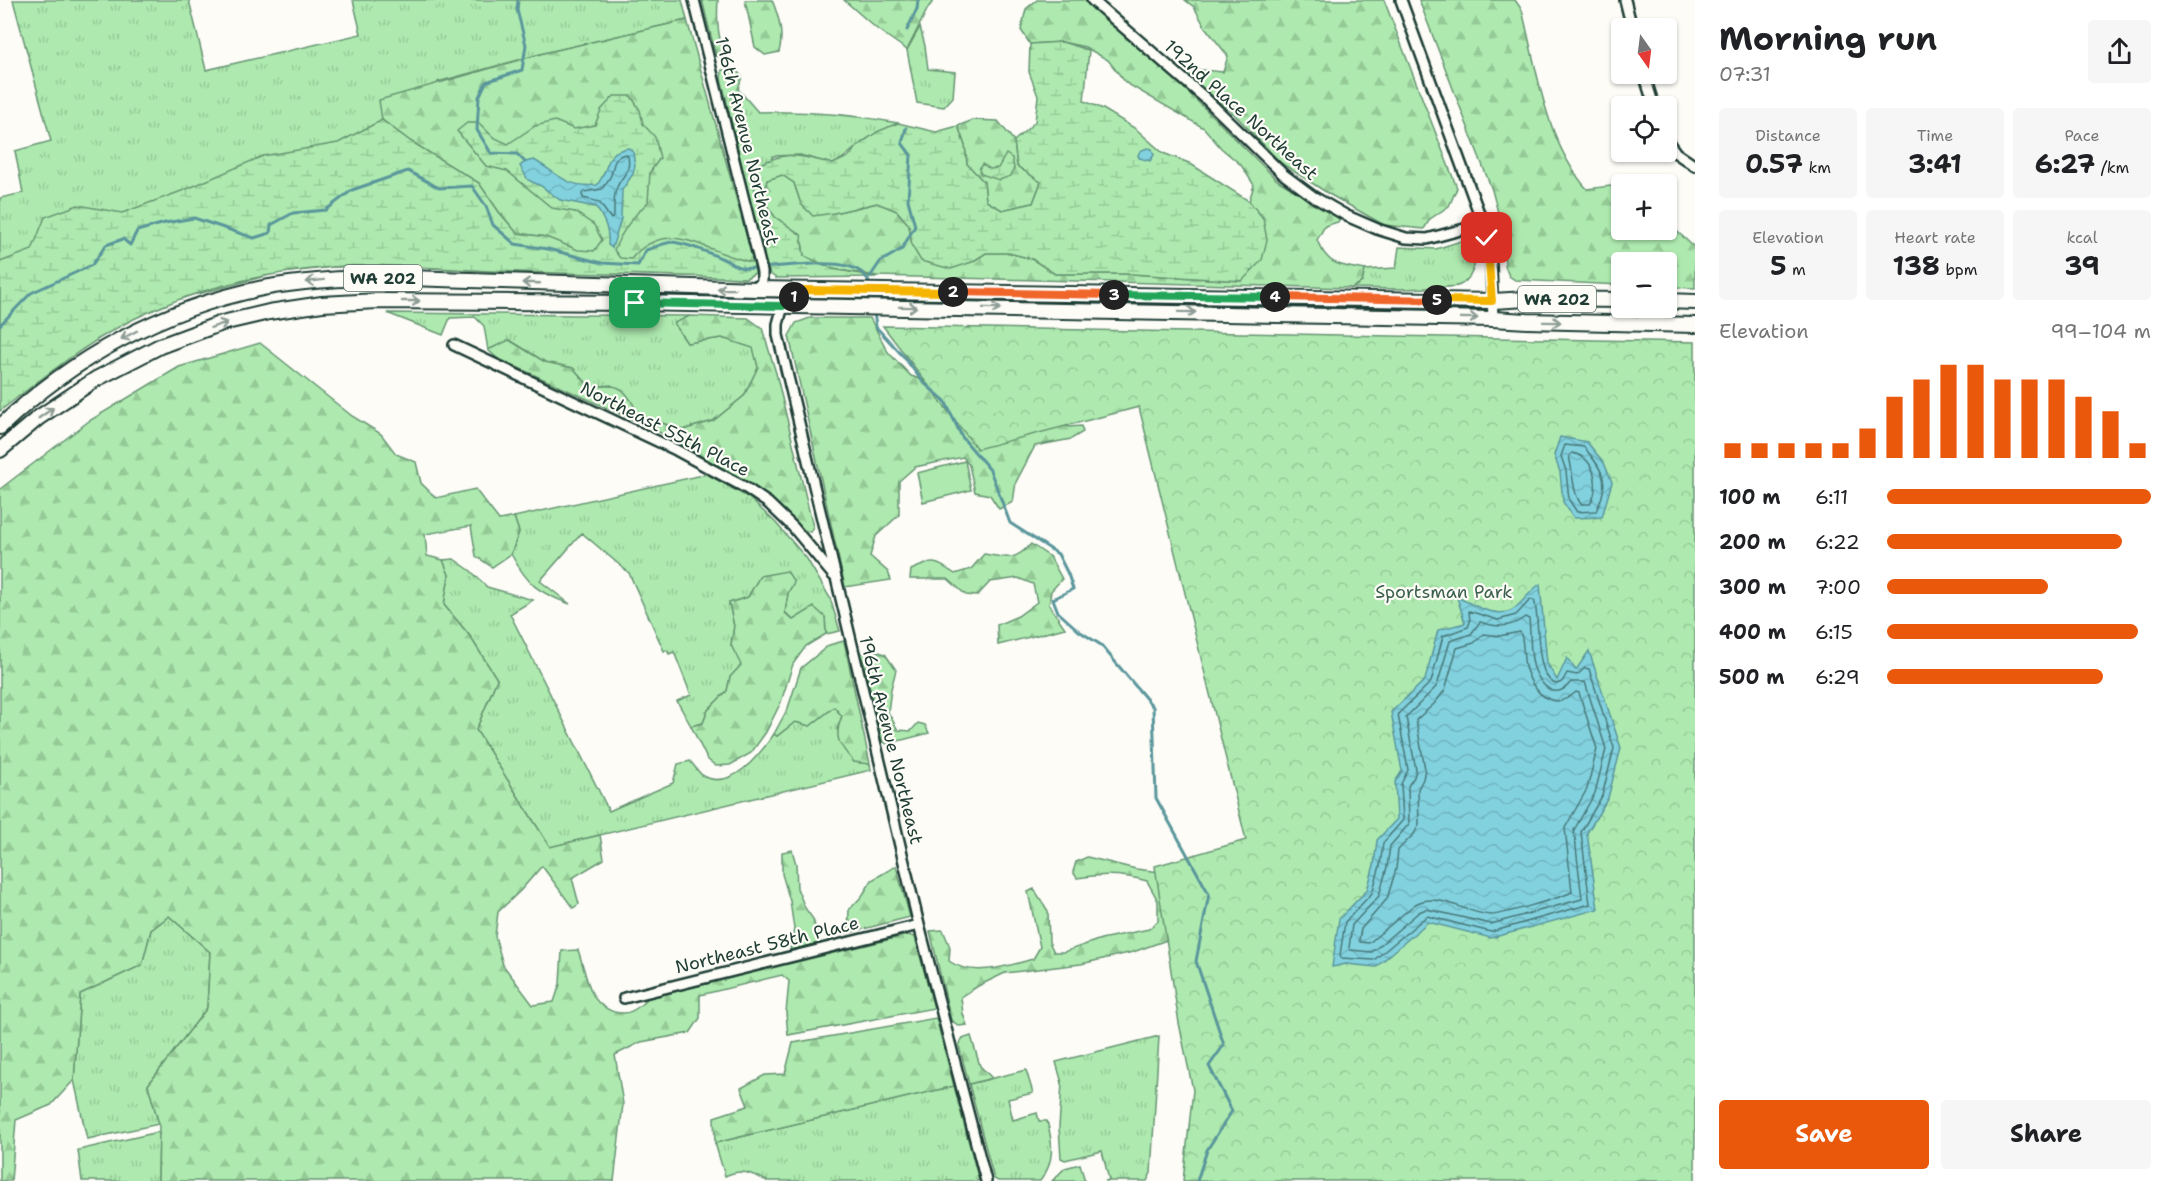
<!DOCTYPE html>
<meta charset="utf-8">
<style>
body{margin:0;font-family:"Shantell Sans",sans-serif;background:#f6f6f6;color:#202124;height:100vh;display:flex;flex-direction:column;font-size:22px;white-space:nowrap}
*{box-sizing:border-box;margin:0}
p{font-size:20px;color:#757577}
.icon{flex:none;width:33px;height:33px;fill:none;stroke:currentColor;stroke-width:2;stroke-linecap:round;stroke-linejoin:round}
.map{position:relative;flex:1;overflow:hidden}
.side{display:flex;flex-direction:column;background:#fff;width:480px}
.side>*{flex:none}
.needle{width:39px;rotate:166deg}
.tools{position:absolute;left:1611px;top:18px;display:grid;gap:12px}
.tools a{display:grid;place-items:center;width:66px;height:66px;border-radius:6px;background:#fff;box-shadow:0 2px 4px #0004;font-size:30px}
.pin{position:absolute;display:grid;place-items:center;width:51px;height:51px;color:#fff;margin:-26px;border-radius:12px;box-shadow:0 3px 9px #0006}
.km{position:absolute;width:30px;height:30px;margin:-15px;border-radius:50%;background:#222;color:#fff;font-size:16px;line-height:30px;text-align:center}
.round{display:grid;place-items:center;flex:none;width:63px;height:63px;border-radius:6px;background:#f6f6f6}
.summary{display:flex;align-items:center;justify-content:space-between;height:102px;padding:0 24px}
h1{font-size:33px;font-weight:700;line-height:45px}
.metrics{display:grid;grid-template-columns:repeat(3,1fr);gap:9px;height:102px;padding:6px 24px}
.metrics div{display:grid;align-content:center;border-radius:6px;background:#f6f6f6;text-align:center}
.metrics b{font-size:26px;font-weight:700}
.metrics small{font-size:16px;font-weight:400}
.metrics p{font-size:16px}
.chart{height:168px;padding:12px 24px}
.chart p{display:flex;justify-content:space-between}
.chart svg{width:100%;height:108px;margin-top:6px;stroke:#ea580c;stroke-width:6}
.primary-button{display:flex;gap:12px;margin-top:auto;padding:12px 24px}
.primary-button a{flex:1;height:69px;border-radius:6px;background:#ea580c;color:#fff;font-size:24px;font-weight:700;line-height:69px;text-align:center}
.primary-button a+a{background:#f6f6f6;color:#202124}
ul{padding:0 24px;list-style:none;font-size:20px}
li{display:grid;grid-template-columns:96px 72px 1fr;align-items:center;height:45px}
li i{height:15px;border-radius:8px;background:#ea580c}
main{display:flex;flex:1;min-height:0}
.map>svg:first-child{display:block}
</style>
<main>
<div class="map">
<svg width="1695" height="1181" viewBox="0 0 1695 1181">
<defs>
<pattern id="grass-tufts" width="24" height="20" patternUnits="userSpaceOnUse" patternTransform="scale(1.5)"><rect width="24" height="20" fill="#aeeaaf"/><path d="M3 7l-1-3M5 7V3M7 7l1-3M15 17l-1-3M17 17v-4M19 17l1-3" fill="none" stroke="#95ca97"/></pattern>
<pattern id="forest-firs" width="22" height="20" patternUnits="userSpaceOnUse" patternTransform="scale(1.5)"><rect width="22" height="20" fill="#aeeaaf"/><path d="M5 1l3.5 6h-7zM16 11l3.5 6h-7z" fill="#95ca97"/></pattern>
<pattern id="wetland-marsh" width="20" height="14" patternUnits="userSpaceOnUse" patternTransform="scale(1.5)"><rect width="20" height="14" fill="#aeeaaf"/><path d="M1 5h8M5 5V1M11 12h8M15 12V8" fill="none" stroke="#95ca97"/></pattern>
<pattern id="park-crowns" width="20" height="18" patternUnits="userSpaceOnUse" patternTransform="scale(1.5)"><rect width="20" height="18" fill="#aeeaaf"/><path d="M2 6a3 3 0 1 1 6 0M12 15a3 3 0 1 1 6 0" fill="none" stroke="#95ca97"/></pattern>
<pattern id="water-waves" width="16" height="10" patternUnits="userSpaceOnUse" patternTransform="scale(1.5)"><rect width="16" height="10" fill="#82d1df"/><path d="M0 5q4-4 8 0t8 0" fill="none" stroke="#70b4c0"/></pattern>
</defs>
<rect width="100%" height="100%" fill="#fdfcf7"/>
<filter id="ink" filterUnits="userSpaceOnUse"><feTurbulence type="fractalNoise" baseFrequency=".0167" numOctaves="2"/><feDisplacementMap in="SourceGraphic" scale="12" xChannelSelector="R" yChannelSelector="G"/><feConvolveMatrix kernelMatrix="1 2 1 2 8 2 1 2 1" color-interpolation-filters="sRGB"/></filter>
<g filter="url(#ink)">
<path fill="url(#grass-tufts)" stroke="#669472" stroke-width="1.5" d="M13 0H189L206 70 361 34 353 0H682L687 20 544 53 438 82 410 141 479 183 546 237 518 272 404 267H333L273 274 198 294 169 296 0 372V198L23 193 15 151 51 141Z
M920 27 925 46 928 69 955 72 953 97 944 107 917 103 907 50Z
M722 70H736L742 77 738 89 758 112C806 111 850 114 898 123 885 129 871 135 860 144 850 152 844 159 833 164L800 155 773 156 755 194 762 213 764 259 721 78Z
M1464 240C1483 245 1476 278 1460 285 1456 287 1447 287 1442 287 1412 290 1382 289 1352 288L1362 282 1365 270 1396 268 1399 247 1436 249Z
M387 313 690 316 674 324 687 343 722 338 754 348 758 367 744 396 713 421 683 430 647 418 643 423 631 419 633 404 611 385 590 387 573 368 545 362 510 340 488 350 484 326 475 317 450 318 443 335Z
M707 474 749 498 775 522 807 559 830 598 840 631 826 634 825 617 793 620 785 612 788 593 794 582 760 576 748 597 729 603 734 626 731 645 742 665 730 677 727 691 708 710 703 723 691 726 677 701 691 695 674 652 669 654 667 650 664 651 629 573 582 533 540 581 570 604C537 592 528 585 511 554L519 532 514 517Z
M454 559 471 571 487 587 533 600 510 614 609 811 673 783 678 764 690 761C694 765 698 772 702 775 731 793 760 754 774 734L777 736 795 722 810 726 834 707 842 716 837 729 854 762 870 764 871 770 550 847 476 730 497 679 469 635 444 605 449 575 443 560Z
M169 916 210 952 207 1008 148 1085 159 1124 87 1139 74 1080 80 994 142 965 151 930Z
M1159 1036 1151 1173 1147 1181H1105L1109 1180 1102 1151 1065 1160 1061 1158 1059 1127 1062 1083 1056 1062Z
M1026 1070 1033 1093 1008 1099 1013 1120 1037 1113 1039 1121H1047C1053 1143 1055 1163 1040 1181H998L994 1179 969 1084Z
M954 1086 979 1181H767C751 1173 742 1168 725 1176L715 1143Z
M159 1132 158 1181H82L78 1150Z
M1080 1164 1085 1181H1052L1065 1168Z"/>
<path fill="url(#forest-firs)" stroke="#669472" stroke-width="1.5" d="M702 0H718C717 13 717 26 720 39 722 46 725 50 724 58L716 56Z
M745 0H772C779 17 784 34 779 52L765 55 755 47Z
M844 0H934L928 8 907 50 877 29Z
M1037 0H1084L1187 91 1277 180 1340 218 1338 222 1325 226 1317 240C1328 266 1339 265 1365 270L1362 282 1352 288 877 276 833 269 804 256 801 235 775 217 762 199 767 180 782 175 794 183 801 204 834 213 878 203 897 211 909 225 912 246 972 262 986 253H1009L1032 259 1055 274H1131L1242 281 1263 218 1249 201 1254 185 1241 165 1221 148 1204 128 1126 83 1108 60 1085 47 1062 42 1030 44 1021 30 1026 9Z
M1185 0H1384L1457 188 1449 206 1430 219 1424 229 1384 225 1329 194 1281 163 1234 114 1187 75 1193 69 1223 72 1228 56 1205 27 1194 7Z
M1419 0H1515L1522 10C1537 70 1545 140 1587 189L1611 186 1621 192 1622 230H1666L1667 222 1695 248V288L1667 287 1666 262H1622L1621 285 1515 280 1509 276 1505 266 1503 231 1492 190Z
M687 20 754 263 755 273 746 278 573 272 546 237 517 233 499 212 479 183 410 141 382 120 379 100 544 53Z
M973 120 998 121 1014 141 1017 166 1041 182 1033 203 1002 210 986 201 984 182 967 164 965 146 958 126Z
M690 316 748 318 762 328 776 373 813 527 810 532 803 530 782 508 754 486 643 423 646 418 683 430 713 421 744 396 758 367 753 348 722 338 687 343 674 323Z
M810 318H870L888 352 911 376 1069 427 1081 426 1083 432 1071 439 1035 446 1016 482 1013 502 999 509 990 495 975 492 969 465 963 457 915 467 899 481V515L876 536 870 556 888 572 891 580 845 587 789 336 796 323Z
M509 340 545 362 573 368 590 387C615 385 622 383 634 406L631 419 497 358 488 350Z
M260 343 352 416 381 434 396 454 416 462 421 483 436 498 475 489 499 520 514 517 519 532 511 554 492 567 476 556 471 526 425 534 427 556 443 560 449 575 444 605 469 635 497 679 476 730 550 847 600 835 604 859 572 878 579 904 573 908 542 866 521 890 498 912 495 936 503 965 533 1005 554 1002 560 984 562 951 578 950C583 964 586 982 593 995 598 1005 612 1014 624 1013 633 1013 642 1004 648 998L908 935 915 937 934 1008 788 1035 786 1013 789 981 782 975 700 995V1018L690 1033 641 1042 615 1055 623 1104 614 1181H158L159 1124 148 1085 207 1008 210 952 169 916 151 930 142 965 80 994 74 1080 51 1105 16 1120 11 1181H0V489L89 421 179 367Z
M1031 544 1050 557 1062 579 1051 591 1049 605 1065 628 998 645 997 625 1018 616 1037 602 1033 584 1018 578 990 582 977 596 966 595 948 579H910L911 570C934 560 934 560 955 574L971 569 984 554C1007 558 1014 562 1031 544Z
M787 571 794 582 788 593 785 613 793 620 814 607 825 617 826 634 806 646 793 664 781 702 766 732 751 753 730 765 716 766 707 759 691 726 703 723 708 710 727 691 730 677 741 665 731 645 734 626 729 603 748 597 760 576Z
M844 641 870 764 854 762C839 745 833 738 842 716L834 707 810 726 795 722 777 736 774 734 788 708 801 668 829 645Z
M869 649 885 654 896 670 891 689 888 712 898 730 911 731 918 723 925 725 929 733 887 744 882 741 862 654Z
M792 850 796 864 797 888 805 908 813 919 820 943 790 950 794 929 790 901 782 874V852Z
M1087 857 1136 869 1160 872 1178 936 1133 952 1081 964 1005 973 978 986 961 997 963 1014 967 1025 959 1026 951 1020 930 931 943 930 950 947 949 961C972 978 1008 966 1033 959L1040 947 1028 892 1034 889 1048 911 1049 942 1054 952H1064L1101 939 1149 929 1158 921V901L1147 881C1124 874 1100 874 1077 878L1073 872 1076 862Z
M896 866 910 917 848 933 849 910 862 896 872 880Z
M936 1018 954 1086 715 1143 714 1117 748 1106 741 1088 765 1075 785 1074 793 1043Z
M971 1036 980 1066 992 1078 969 1084 959 1046 962 1039Z"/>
<path fill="url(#wetland-marsh)" stroke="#669472" stroke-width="1.5" d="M1062 42 1089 50 1084 101 1103 109 1136 129 1163 153 1189 163 1249 201 1263 218 1267 240 1262 260 1242 281 1131 274H1055L1032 259 1009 253H986L972 262 951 269 921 261 912 246 909 225 897 211 877 203 834 213 813 216 801 204 794 183 782 175 767 180 762 199 775 217 801 235 804 256 833 269 877 277 776 278 770 274 764 259 762 213 755 194 753 168C786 149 798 155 833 164L848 157 859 145 877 132 898 123 936 132 958 126 965 146 967 164 984 182 986 201 1002 210 1033 203 1041 182 1017 166 1014 141 1035 122 1038 96 1029 72 1030 44Z
M614 96H631L640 110 643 124 655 137 660 158 650 172 648 202C633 216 622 230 614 250L620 258 631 259C659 226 687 239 722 253 732 257 743 260 754 263L755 273 746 278C670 275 594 274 518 272 456 271 394 262 332 267 271 272 207 286 151 311 95 335 48 374 0 411V262L32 250 45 217 78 205 122 213 187 189 263 156 338 143 382 120 410 141 479 183 499 212 517 233 546 237 578 250 594 251 602 240 594 225 575 212 552 208 507 171 486 166 457 131 467 123H479L493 137 508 144 535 126 555 121 574 129 595 125 601 110Z
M1006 154 1012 158 1014 168 1011 176 999 180 981 174 979 169 982 164 990 169 998 168Z"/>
<path fill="url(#park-crowns)" stroke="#669472" stroke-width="1.5" d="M883 326 1695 342V1181H1183L1193 1090 1179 1023 1155 866 1246 840 1139 407 977 449Z"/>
<path fill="#aeeaaf" stroke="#669472" stroke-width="1.5" d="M965 461 971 490 923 502 917 473Z"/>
<path fill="url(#water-waves)" stroke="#5a969b" stroke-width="1.5" d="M629 148 633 152 635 166 633 174 622 190 621 219 612 248 608 245C610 231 604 219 596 207L560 200 541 186 528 180 520 166 525 162 534 160C559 174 565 188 597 185 611 168 603 151 629 148Z
M1147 148 1152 149 1154 155 1150 161 1139 158 1138 155 1140 151Z
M1560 437 1587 442 1604 463 1612 482 1602 517 1574 518 1563 502 1560 472 1554 455Z
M1540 584 1547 663 1557 680 1567 658 1576 670 1589 651 1621 748 1608 798 1587 833 1598 909 1491 938 1428 922 1376 967 1346 964 1332 967 1339 919 1367 890 1374 865 1377 840 1397 819 1395 782 1402 771 1391 712 1425 680 1438 630 1465 623 1457 597C1473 604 1498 621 1515 608 1524 601 1530 591 1540 584Z"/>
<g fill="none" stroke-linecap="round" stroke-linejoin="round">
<path stroke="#477878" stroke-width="1.5" d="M625 154 628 156C631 174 623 173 617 187 613 195 614 207 614 216L611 219 599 202 583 198 582 194 584 192 602 189C605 184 609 180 611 175 614 165 613 157 625 154Z
M1565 445 1584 447C1603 470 1611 482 1596 511L1577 512 1569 500 1566 471 1561 456Z
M1572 453C1595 457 1601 486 1590 504H1581C1572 492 1573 471 1569 456Z
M1534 600C1541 620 1533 676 1556 684L1562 682 1567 673 1577 675 1585 668 1589 669 1614 748 1602 796 1581 832 1590 904 1491 932 1427 916 1374 960 1341 958 1340 955 1345 922 1372 893 1380 866 1383 843 1403 820 1401 784 1408 770 1398 714 1431 682 1443 636 1468 627 1470 622 1469 611 1498 620 1516 615 1530 600Z
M1525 617 1529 619C1531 634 1529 653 1534 668 1541 686 1555 702 1571 682H1585L1606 749 1595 793 1574 830 1582 899 1491 924 1426 909 1419 912 1372 952 1350 950 1349 948 1352 925 1379 896 1387 867 1390 846 1409 824 1408 786 1414 777 1416 770 1406 717 1437 686 1450 641 1471 634 1480 622C1496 627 1510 629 1525 617Z
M1520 632C1525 643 1522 658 1526 670 1534 693 1553 713 1576 692L1579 693 1597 749 1587 789 1565 828 1572 892C1563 897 1501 915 1491 915 1466 914 1437 890 1414 905L1369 943 1360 942 1359 940 1361 929 1387 899 1396 869 1398 850 1414 834 1419 825 1418 789 1423 779 1425 769 1416 720 1434 704 1445 690 1457 648 1474 643 1484 634 1499 636Z"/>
<path stroke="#5a969b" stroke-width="3" d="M518 0 517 10 526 45 522 70 486 82 479 97 477 130 491 153 517 154 525 162
M907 30 917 9 918 0
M870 277 880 262 902 249 915 226 908 200 911 155 902 143 906 128
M874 311 876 327 904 357 923 382 945 401 962 437 990 470 1010 523 1058 554 1068 574 1073 589 1053 599 1058 612 1079 631 1101 645 1153 707 1156 798 1209 894 1196 961 1224 1045 1209 1066 1232 1111 1207 1150 1197 1181
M0 325 31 293 92 265 106 245 123 239 130 245 137 231 165 223 194 218 254 238 270 233 271 225 293 213 326 210 352 190 408 171 439 188 472 186 486 206 493 225 515 244 548 249 602 263 638 265 646 250C654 248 665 242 673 242 689 244 707 252 721 258 728 261 736 267 743 268 771 272 864 246 870 287"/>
<g stroke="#1f3d34" stroke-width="14">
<path id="street" d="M694 0 762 272V281L757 289
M1092 0 1205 98 1283 174 1314 197 1347 216 1377 229 1406 238 1427 239 1483 224
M1401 0 1483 224 1491 266 1493 319
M1625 0 1632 28
M1644 74 1654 106
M1666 139 1676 153 1695 166
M783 306 778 324V335L919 925 986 1181
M454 345 676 450 746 488 768 503 793 527 834 576
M624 998 919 925"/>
</g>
<g stroke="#1f3d34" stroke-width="18">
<path id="primary" d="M1666 301 1695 302
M0 427C73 357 164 308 263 288 301 281 339 279 377 277L757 289 1493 301 1527 299 1622 300
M0 450 38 418 96 379 160 346 222 323 269 312 322 304 377 301 635 303 1493 319 1527 321 1695 325"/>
</g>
<use href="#street" stroke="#fdfcf7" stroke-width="9"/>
<use href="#primary" stroke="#fdfcf7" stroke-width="14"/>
</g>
<defs><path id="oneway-shaft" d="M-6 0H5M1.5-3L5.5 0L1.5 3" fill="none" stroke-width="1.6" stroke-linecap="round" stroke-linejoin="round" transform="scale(1.5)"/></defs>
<g stroke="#8e9c96">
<use href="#oneway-shaft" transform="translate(315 281) rotate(173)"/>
<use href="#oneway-shaft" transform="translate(531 283) rotate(-178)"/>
<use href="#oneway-shaft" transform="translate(726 289) rotate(-179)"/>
<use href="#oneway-shaft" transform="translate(411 301)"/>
<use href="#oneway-shaft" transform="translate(908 307) rotate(1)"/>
<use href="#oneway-shaft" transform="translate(992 308) rotate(1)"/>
<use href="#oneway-shaft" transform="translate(1187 312) rotate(1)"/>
<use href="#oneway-shaft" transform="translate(1469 318) rotate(1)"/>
<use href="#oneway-shaft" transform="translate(1552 322) rotate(1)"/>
<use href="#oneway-shaft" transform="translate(219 325) rotate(-18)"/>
<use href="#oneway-shaft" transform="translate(129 335) rotate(152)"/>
<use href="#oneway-shaft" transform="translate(46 413) rotate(-35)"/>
</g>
</g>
<g fill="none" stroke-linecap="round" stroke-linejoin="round" filter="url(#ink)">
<g stroke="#fff" stroke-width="12">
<path id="split-1" d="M635 303 783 306 794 297"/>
</g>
<g stroke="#fff" stroke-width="12">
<path id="split-2" d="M794 297 805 290 953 292"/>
</g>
<g stroke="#fff" stroke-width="12">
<path id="split-3" d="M953 292 1114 295"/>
</g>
<g stroke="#fff" stroke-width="12">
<path id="split-4" d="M1114 295 1275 297"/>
</g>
<g stroke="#fff" stroke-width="12">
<path id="split-5" d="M1275 297 1437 300"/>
</g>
<g stroke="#fff" stroke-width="12">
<path id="split-6" d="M1437 300 1492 301 1487 238"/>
</g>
<use href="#split-1" stroke="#22a559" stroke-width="8"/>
<use href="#split-2" stroke="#f5b400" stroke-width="8"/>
<use href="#split-3" stroke="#f0652b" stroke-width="8"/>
<use href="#split-4" stroke="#22a559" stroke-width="8"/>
<use href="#split-5" stroke="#f0652b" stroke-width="8"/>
<use href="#split-6" stroke="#f5b400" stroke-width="8"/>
</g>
<g text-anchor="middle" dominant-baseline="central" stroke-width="4.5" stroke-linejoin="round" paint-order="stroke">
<g fill="#fdfcf7" stroke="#62766e" stroke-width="1.5">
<rect x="344" y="265" width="78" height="26" rx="4.5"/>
<rect x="1518" y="286" width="78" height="26" rx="4.5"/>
</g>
<g font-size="16" font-weight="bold" fill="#1f3d34">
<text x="383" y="278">WA 202</text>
<text x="1557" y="299">WA 202</text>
</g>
<g font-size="18" fill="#1f3d34" stroke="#fdfcf7">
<text transform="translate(1241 110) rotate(42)">192nd Place Northeast</text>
<text transform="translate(747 141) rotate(76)">196th Avenue Northeast</text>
<text transform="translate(665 429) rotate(27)">Northeast 55th Place</text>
<text transform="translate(891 740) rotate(76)">196th Avenue Northeast</text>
<text transform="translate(767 945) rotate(-14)">Northeast 58th Place</text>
</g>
<g font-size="18" fill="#3c604d" stroke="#fdfcf7">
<text x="1444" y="592">Sportsman Park</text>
</g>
</g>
</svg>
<div class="tools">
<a><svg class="needle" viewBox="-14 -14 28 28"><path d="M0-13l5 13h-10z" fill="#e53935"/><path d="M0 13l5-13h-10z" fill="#757577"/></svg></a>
<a><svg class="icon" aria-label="locate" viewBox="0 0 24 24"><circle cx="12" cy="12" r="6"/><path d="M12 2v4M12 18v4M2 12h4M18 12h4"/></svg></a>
<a>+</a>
<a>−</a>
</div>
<div class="pin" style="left:635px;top:303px;background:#1e9e55"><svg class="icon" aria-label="arrive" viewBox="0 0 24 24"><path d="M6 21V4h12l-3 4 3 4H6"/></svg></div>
<div class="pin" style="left:1487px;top:238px;background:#d93025"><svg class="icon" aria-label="check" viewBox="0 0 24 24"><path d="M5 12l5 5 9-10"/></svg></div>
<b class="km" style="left:794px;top:297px">1</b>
<b class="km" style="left:953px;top:292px">2</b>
<b class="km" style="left:1114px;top:295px">3</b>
<b class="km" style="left:1275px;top:297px">4</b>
<b class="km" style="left:1437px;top:300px">5</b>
</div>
<section class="side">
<div class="summary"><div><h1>Morning run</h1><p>07:31</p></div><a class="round"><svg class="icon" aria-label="share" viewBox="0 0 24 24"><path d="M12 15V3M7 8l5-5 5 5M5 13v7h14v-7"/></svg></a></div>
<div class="metrics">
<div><p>Distance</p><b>0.57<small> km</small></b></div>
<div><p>Time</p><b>3:41</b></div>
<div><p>Pace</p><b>6:27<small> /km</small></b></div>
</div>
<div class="metrics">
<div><p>Elevation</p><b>5<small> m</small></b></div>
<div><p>Heart rate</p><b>138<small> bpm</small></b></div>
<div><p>kcal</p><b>39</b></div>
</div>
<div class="chart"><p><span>Elevation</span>99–104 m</p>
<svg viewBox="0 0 160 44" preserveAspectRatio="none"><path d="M5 44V38M15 44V38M25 44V38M35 44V38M45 44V38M55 44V32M65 44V19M75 44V12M85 44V6M95 44V6M105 44V12M115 44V12M125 44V12M135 44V19M145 44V25M155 44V38"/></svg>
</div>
<ul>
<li><b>100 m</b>6:11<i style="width:100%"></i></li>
<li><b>200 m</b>6:22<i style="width:89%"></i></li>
<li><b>300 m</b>7:00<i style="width:61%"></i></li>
<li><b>400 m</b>6:15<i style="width:95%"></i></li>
<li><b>500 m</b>6:29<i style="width:82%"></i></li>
</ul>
<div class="primary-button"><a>Save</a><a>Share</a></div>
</section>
</main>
